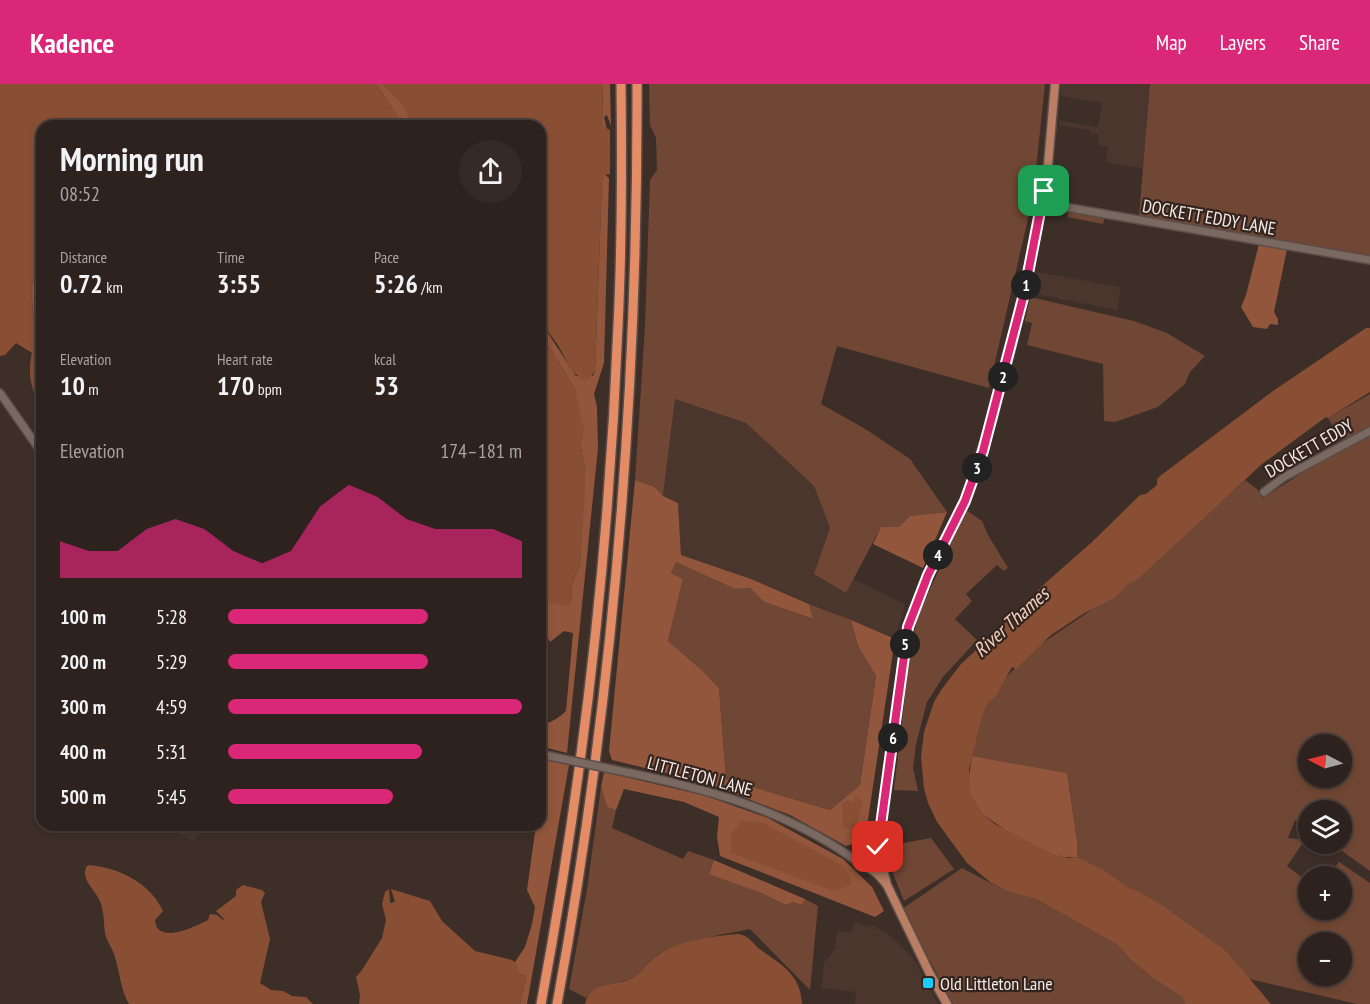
<!DOCTYPE html>
<meta charset="utf-8">
<style>
body{margin:0;font-family:"PT Sans Narrow",sans-serif;background:#362a27;color:#f1f3f6;height:100vh;display:flex;flex-direction:column;font-size:22px;white-space:nowrap}
*{box-sizing:border-box;margin:0}
p{font-size:20px;color:#a7a4a4}
.icon{flex:none;width:33px;height:33px;fill:none;stroke:currentColor;stroke-width:2;stroke-linecap:round;stroke-linejoin:round}
.map{position:relative;flex:1;overflow:hidden}
.panel{position:absolute;left:36px;top:36px;width:510px;height:711px;display:flex;flex-direction:column;background:#2e221e;border-radius:18px;box-shadow:0 3px 9px #0003,0 0 0 2px #493f3c}
.panel>*{flex:none}
.needle{width:39px;rotate:276deg}
.controls{position:absolute;left:1298px;top:650px;display:grid;gap:12px}
.controls a{display:grid;place-items:center;width:54px;height:54px;border-radius:50%;background:#2e221e;box-shadow:0 3px 9px #0003,0 0 0 2px #493f3c;font-size:30px}
.pin{position:absolute;display:grid;place-items:center;width:51px;height:51px;color:#fff;margin:-26px;border-radius:12px;box-shadow:0 3px 9px #0006}
.km{position:absolute;width:30px;height:30px;margin:-15px;border-radius:50%;background:#222;color:#fff;font-size:16px;line-height:30px;text-align:center}
.round{display:grid;place-items:center;flex:none;width:63px;height:63px;border-radius:32px;background:#362a27}
.head{display:flex;align-items:center;justify-content:space-between;height:102px;padding:0 24px}
h1{font-size:33px;font-weight:700;line-height:45px}
.stats{display:grid;grid-template-columns:repeat(3,1fr);gap:9px;height:102px;padding:6px 24px}
.stats div{display:grid;align-content:center}
.stats b{font-size:26px;font-weight:700}
.stats small{font-size:16px;font-weight:400}
.stats p{font-size:16px}
.chart{height:168px;padding:12px 24px}
.chart p{display:flex;justify-content:space-between}
.chart svg{width:100%;height:108px;margin-top:6px;fill:#db2777;opacity:.7}
ul{padding:0 24px;list-style:none;font-size:20px}
li{display:grid;grid-template-columns:96px 72px 1fr;align-items:center;height:45px}
li i{height:15px;border-radius:8px;background:#db2777}
header{display:flex;align-items:center;gap:36px;box-sizing:border-box;height:84px;padding:0 30px;background:#db2777;color:#fff}
header strong{font-size:28px}
nav{display:flex;gap:33px;margin-inline-start:auto;font-size:21px}
.map>svg:first-child{display:block}
</style>
<header>
<strong>Kadence</strong>
<nav><a>Map</a><a>Layers</a><a>Share</a></nav>
</header>
<div class="map">
<svg width="1370" height="920" viewBox="0 0 1370 920">
<rect width="100%" height="100%" fill="#3d2e28"/>
<path fill="#4a362d" d="M1061 0H1150L1144 85 1106 78 1108 63 1098 61 1099 51 1090 49V46L1059 41V37L1098 43 1102 19 1061 12Z
M1035 188 1121 203 1117 226 1030 209Z
M675 314 746 339 814 402 830 444 846 509 853 495 905 521 895 555 751 495 681 471 678 420 663 412Z
M160 741H211L193 756Z
M854 838 868 843V841L874 842 891 852 894 859 895 856 914 875 938 920H855L856 908 821 904 824 879 835 865 837 847 851 849Z"/>
<path fill="#704734" fill-rule="evenodd" d="M649 0H1045L1033 113 989 304 837 262 821 320 867 346 910 375 947 428 910 432 899 443H881L846 509 814 490 830 444 814 402 746 339 675 315 663 412 655 403 635 396 645 242 650 96 657 86 656 54 650 41Z
M1150 0H1370V172L1139 132Z
M1069 126 1105 132 1103 140 1067 133Z
M1030 213 1134 237 1167 249 1205 272 1190 288 1185 300 1158 323 1115 338 1104 337 1103 280 1027 261 1032 239 1025 237Z
M1370 310V344L1341 356 1328 334Z
M1370 351V787L1331 759H1341V726H1308V744L1295 736 1288 754 1305 756 1287 782 1308 798V825H1341V792H1329L1339 778 1370 799V920H1357L1249 895 1226 867 1077 773V756L1067 689 972 672 983 628 1004 595 1041 560 1127 502 1245 396 1257 405 1263 414 1331 370ZM1308 660H1341V693H1308ZM1308 858H1341V891H1308Z
M966 426 982 437 988 451 1008 484 1004 487 997 481 966 510 972 517 955 535 977 556 943 593 927 618 916 660 913 684 918 707 894 706 909 577 917 534Z
M676 478 735 505 750 504 764 518 812 535 809 520 851 536 858 562 876 592 860 701 830 726 726 695 719 604 703 587 668 557 683 495 671 489Z
M601 703 607 723 616 726 612 744 683 775 688 767 714 776 709 789 761 809 786 821 793 818 802 821 805 815 818 822 810 906 750 845C726 850 680 857 660 869 650 876 643 888 632 894 618 901 595 899 586 914L569 905 587 805Z
M931 754 954 785 904 817 888 777 887 762Z
M962 784 1000 804 1036 815 1116 860 1131 876 1153 894 1184 913 1185 920H953L902 825Z"/>
<path fill="#91563c" d="M376 0H383L403 20 414 42H404Z
M603 0H610L611 42 607 31 604 33 607 46 602 42Z
M604 90 609 94 604 279 594 310 597 323 598 364 567 669 547 664 540 665V639C551 640 558 634 566 627L573 549 564 547 550 558 540 539V513L547 516 571 518 572 500 580 480 585 385 581 364 575 305 540 249V237L576 292H593L595 286 602 96Z
M1259 160 1287 165 1274 228 1278 235V241L1270 240 1267 245 1253 243 1241 223 1246 211Z
M37 194V199L42 213V264L36 260 31 206 33 195Z
M635 396 655 403 663 412 678 419 681 471 751 495 809 520 813 535 764 518 750 504 735 505 676 478 671 489 683 495 668 557 703 587 719 604 726 695 830 726 860 701 876 592 858 562 851 536 895 555 866 749 860 758 846 762 790 731 707 699 612 676 609 667Z
M947 428 923 484 873 460 881 443H899L910 432Z
M972 672 1067 689 1077 756V773H1058L1013 751 982 730 970 710 968 699Z
M540 675 569 681 527 920H520L526 892 518 890 515 878 525 863 532 840 535 823 527 806 536 741H540Z
M604 688 706 712 768 734 843 775 872 803 884 827 875 833 720 772 717 752 719 733 684 718 624 705 616 726 607 723 601 703Z
M714 776 805 815 802 821 793 818 786 821 761 809 709 790Z"/>
<path fill="#894f34" d="M0 0H376L404 42H42V213L37 194 33 195 31 206 36 259 42 264V320C29 308 28 284 32 269L16 259 5 271 0 272Z
M383 0H603L602 42 610 46V90L604 91 602 96 595 286 590 295 583 296 572 287 558 261 540 237V42H414L403 20Z
M1366 244H1370V308L1328 334 1326 333 1262 380 1138 495 1130 499 1114 514 1083 530 1051 551 1016 585 1012 583 995 613 989 618 983 629 969 685 970 710 982 730 995 740 1058 773 1061 770 1067 774 1077 773 1105 787 1130 805 1135 806 1160 820 1226 867 1271 920H1185L1183 913 1153 894 1131 876 1116 860 1036 815 1004 806 990 798 967 779 937 738 928 719 924 704 921 673 924 648 934 618 941 606 961 580 1032 514 1042 502 1092 458 1140 411 1146 410 1157 401V395L1160 392 1273 307Z
M540 249 575 305 584 345 581 364 585 385V409L580 480 572 500 571 518 568 522C558 521 549 517 540 513Z
M855 713 863 717 857 740 853 746 843 743 842 721 847 716 852 719Z
M742 736 763 739 842 781 849 790 851 801 833 807 731 769V751Z
M89 781C120 784 150 799 163 827L155 836C157 862 196 842 208 836L210 830 217 831 223 836 224 835 216 827 236 812V806L243 801 262 806 265 809 261 818 270 855 260 899 271 906 283 907 292 912 306 913 313 920H129C120 905 120 887 114 870 112 864 108 859 106 853 103 843 105 831 101 820 97 806 81 798 86 783Z
M389 805 390 819 395 818 391 805 430 817 442 837 475 867 512 876 516 879 518 890 526 892 520 920H359L360 911 356 893 362 886 382 854 386 836 382 820 385 808Z
M738 850C751 852 752 860 761 866 782 881 801 891 802 920H585C590 895 618 904 634 893 643 887 649 877 658 871 678 856 714 852 738 850Z"/>
<g fill="none" stroke-linecap="round" stroke-linejoin="round">
<g stroke="#5a4d48" stroke-width="10">
<path id="minor" d="M1042 119 1370 176
M0 309 42 369
M1264 408 1284 393 1370 347
M540 670 554 673
M611 685C701 703 789 725 863 782"/>
</g>
<g stroke="#5a4d48" stroke-width="11">
<path id="major" d="M876 754 870 765 862 772C861 782 865 782 872 786 878 790 883 796 887 801L929 888 947 920
M887 801C884 787 878 773 878 759L908 543 928 491 965 417 993 332 1012 260 1035 156 1048 81 1055 0"/>
</g>
<g stroke="#5a4d48" stroke-width="12">
<path id="highway" d="M541 920C583 696 609 469 618 242 622 161 622 81 621 0
M557 920C613 617 638 308 637 0"/>
</g>
<use href="#minor" stroke="#7a6961" stroke-width="7"/>
<use href="#major" stroke="#b97e63" stroke-width="8"/>
<use href="#highway" stroke="#e38c65" stroke-width="9"/>
<g stroke="#5a4d48" stroke-width="10" stroke-linecap="butt">
<path id="minor-bridge" d="M554 673 611 685"/>
</g>
<use href="#minor-bridge" stroke="#7a6961" stroke-width="7"/>
</g>
<g fill="none" stroke-linecap="round" stroke-linejoin="round">
<g stroke="#fff" stroke-width="12">
<path id="route" d="M878 763 908 543 928 491 965 417 983 367 1024 210 1044 107"/>
</g>
<use href="#route" stroke="#db2777" stroke-width="8"/>
</g>
<rect fill="#19cafc" stroke="#33241e" stroke-width="2" x="922" y="893" width="12" height="12" rx="3"/>
<g text-anchor="middle" dominant-baseline="central" stroke-width="4.5" stroke-linejoin="round" paint-order="stroke">
<g font-size="18" fill="#f4eae6" stroke="#33241e">
<text transform="translate(1209 133) rotate(10)">DOCKETT EDDY LANE</text>
<text transform="translate(1309 364) rotate(-30)">DOCKETT EDDY</text>
<text transform="translate(700 692) rotate(15)">LITTLETON LANE</text>
</g>
<g font-size="18" fill="#f4eae6" stroke="#33241e" text-anchor="start">
<text x="940" y="899">Old Littleton Lane</text>
</g>
<g font-size="20" font-style="italic" fill="#f5d0c0" stroke="#33241e">
<text transform="translate(1011 538) rotate(-42)">River Thames</text>
</g>
</g>
</svg>
<div class="controls">
<a><svg class="needle" viewBox="-14 -14 28 28"><path d="M0-13l5 13h-10z" fill="#e53935"/><path d="M0 13l5-13h-10z" fill="#a7a4a4"/></svg></a>
<a><svg class="icon" aria-label="layers" viewBox="0 0 24 24"><path d="M12 4l9 5-9 5-9-5zM3 14l9 5 9-5"/></svg></a>
<a>+</a>
<a>−</a>
</div>
<div class="pin" style="left:1044px;top:107px;background:#1e9e55"><svg class="icon" aria-label="arrive" viewBox="0 0 24 24"><path d="M6 21V4h12l-3 4 3 4H6"/></svg></div>
<div class="pin" style="left:878px;top:763px;background:#d93025"><svg class="icon" aria-label="check" viewBox="0 0 24 24"><path d="M5 12l5 5 9-10"/></svg></div>
<b class="km" style="left:1026px;top:201px">1</b>
<b class="km" style="left:1003px;top:293px">2</b>
<b class="km" style="left:977px;top:384px">3</b>
<b class="km" style="left:938px;top:471px">4</b>
<b class="km" style="left:905px;top:560px">5</b>
<b class="km" style="left:893px;top:654px">6</b>
<section class="panel">
<div class="head"><div><h1>Morning run</h1><p>08:52</p></div><a class="round"><svg class="icon" aria-label="share" viewBox="0 0 24 24"><path d="M12 15V3M7 8l5-5 5 5M5 13v7h14v-7"/></svg></a></div>
<div class="stats">
<div><p>Distance</p><b>0.72<small> km</small></b></div>
<div><p>Time</p><b>3:55</b></div>
<div><p>Pace</p><b>5:26<small> /km</small></b></div>
</div>
<div class="stats">
<div><p>Elevation</p><b>10<small> m</small></b></div>
<div><p>Heart rate</p><b>170<small> bpm</small></b></div>
<div><p>kcal</p><b>53</b></div>
</div>
<div class="chart"><p><span>Elevation</span>174–181 m</p>
<svg viewBox="0 0 160 44" preserveAspectRatio="none"><path d="M0 44V29L10 33L20 33L30 24L40 20L50 24L60 33L70 38L80 33L90 15L100 6L110 11L120 20L130 24L140 24L150 24L160 29V44z"/></svg>
</div>
<ul>
<li><b>100 m</b>5:28<i style="width:68%"></i></li>
<li><b>200 m</b>5:29<i style="width:68%"></i></li>
<li><b>300 m</b>4:59<i style="width:100%"></i></li>
<li><b>400 m</b>5:31<i style="width:66%"></i></li>
<li><b>500 m</b>5:45<i style="width:56%"></i></li>
</ul>
</section>
</div>
